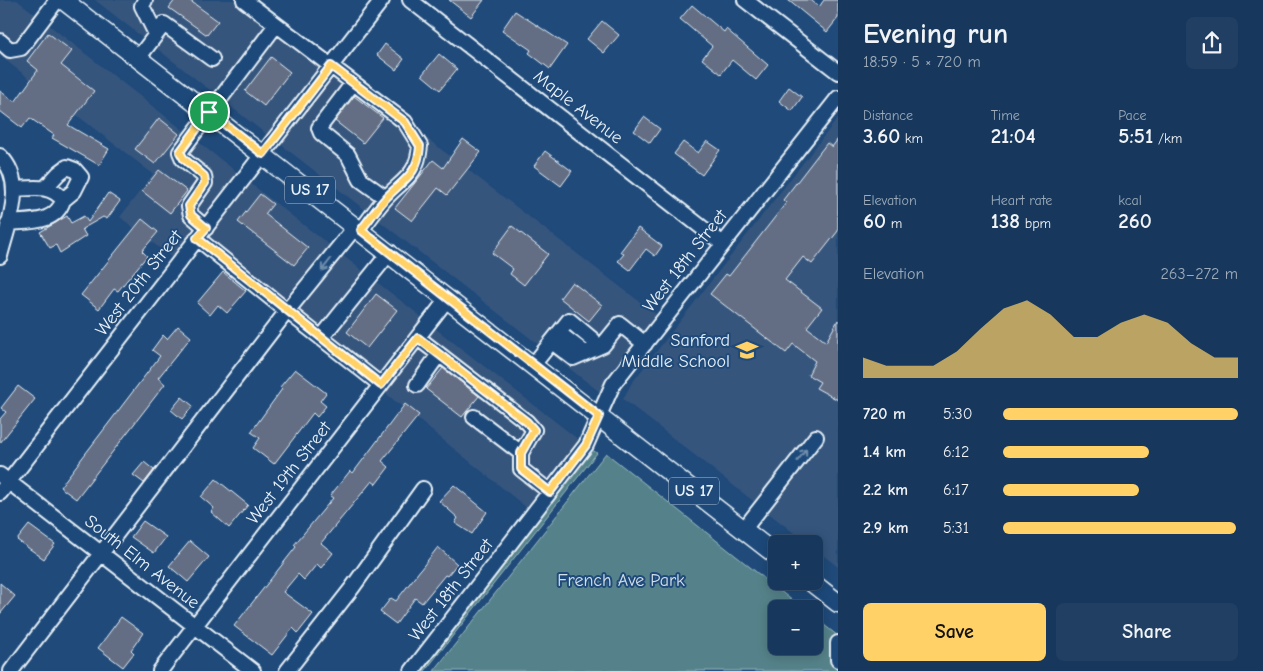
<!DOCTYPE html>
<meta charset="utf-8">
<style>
body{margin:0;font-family:"Comic Neue",sans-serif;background:#203f62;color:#f1f3f6;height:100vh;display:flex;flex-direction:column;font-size:19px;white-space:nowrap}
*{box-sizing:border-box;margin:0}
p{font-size:16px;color:#9eacbb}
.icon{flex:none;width:28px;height:28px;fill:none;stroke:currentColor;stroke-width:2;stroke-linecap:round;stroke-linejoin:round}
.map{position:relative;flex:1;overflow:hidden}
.panel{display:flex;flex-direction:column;background:#17385c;width:425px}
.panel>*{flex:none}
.buttons{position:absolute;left:768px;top:535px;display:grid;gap:10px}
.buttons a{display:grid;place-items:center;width:55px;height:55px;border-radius:8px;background:#17385c;box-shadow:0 2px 12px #0003,0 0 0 1px #365272;font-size:25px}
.pin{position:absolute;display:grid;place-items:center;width:42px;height:42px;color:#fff;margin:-21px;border:2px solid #fff;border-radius:50%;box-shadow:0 1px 5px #0007}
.round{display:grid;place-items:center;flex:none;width:52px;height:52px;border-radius:8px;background:#203f62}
.head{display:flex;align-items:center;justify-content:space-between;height:85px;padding:0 25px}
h1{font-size:28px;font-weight:800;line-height:38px}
.stats{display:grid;grid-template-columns:repeat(3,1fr);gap:8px;height:85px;padding:5px 25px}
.stats div{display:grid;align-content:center}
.stats b{font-size:21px;font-weight:800}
.stats small{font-size:14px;font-weight:400}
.stats p{font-size:14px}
.chart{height:140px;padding:10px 25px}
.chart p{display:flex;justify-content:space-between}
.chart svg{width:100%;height:90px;margin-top:5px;fill:#ffd166;opacity:.7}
.cta{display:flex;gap:10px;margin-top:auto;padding:10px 25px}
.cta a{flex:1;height:58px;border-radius:8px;background:#ffd166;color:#111;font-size:20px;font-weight:800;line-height:58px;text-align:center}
.cta a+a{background:#203f62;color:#f1f3f6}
ul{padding:0 25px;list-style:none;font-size:16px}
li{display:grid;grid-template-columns:80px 60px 1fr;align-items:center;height:38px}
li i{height:12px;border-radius:6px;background:#ffd166}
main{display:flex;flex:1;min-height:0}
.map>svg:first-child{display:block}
</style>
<main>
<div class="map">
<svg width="838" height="671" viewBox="0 0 838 671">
<rect width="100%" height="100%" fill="#1f4a7a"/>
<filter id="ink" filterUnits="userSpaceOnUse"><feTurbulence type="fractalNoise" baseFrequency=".02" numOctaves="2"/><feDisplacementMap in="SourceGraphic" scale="10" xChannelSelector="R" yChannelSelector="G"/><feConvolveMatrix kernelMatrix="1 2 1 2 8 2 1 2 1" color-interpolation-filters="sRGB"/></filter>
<g filter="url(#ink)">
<path fill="#34557d" d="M0 0H17L238 173 172 258 120 217 153 174 0 56Z
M95 0H246L325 61 267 135Z
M338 70 657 315 607 379 601 393 280 144Z
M838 118V567L814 548V544H808L623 399 631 384Z
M250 183 423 318 373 383 203 245Z
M435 328 579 440 527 508 385 393Z"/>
<path fill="#55828a" stroke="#9ebac1" d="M592 450 597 453 425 671H422Z
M606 453 803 609H776V646H814V617L838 636V671H434Z"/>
<path fill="#646e84" stroke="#e8f1f8" d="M175 0H189L218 21 207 35 169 8Z
M449 0H484L471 17Z
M788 0H811L819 7 824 0H838V18L827 32Z
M692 5 724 32 726 29 768 65 756 80 732 60 721 74 702 59 712 46 680 19Z
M515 11 567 45 550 69 529 53 531 50 502 30Z
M602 21 619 35 604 53 587 39Z
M48 33 72 51 61 65 94 91 68 125 109 149 99 165 52 138 54 135 30 118 22 128 0 111V91L15 102 38 70 27 61Z
M385 44 404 59 396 70 377 55Z
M439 54 457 69 440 90 422 75Z
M271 57 290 72 264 106 245 91Z
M789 87 802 97 792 111 779 101Z
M354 96 383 118 363 143 335 121Z
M644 117 660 129 650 143 634 131Z
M159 118 179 134 155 164 135 149Z
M463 139 481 152 447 195 438 188 412 221 395 208 433 160 443 168Z
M838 139V231L812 264 803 257 785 280 822 308 807 327 826 342 838 320V400L816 388 820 382 808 375 815 361 793 344 786 353 710 294 726 274 729 276 786 203 783 200 827 143 832 147Z
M707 141 720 150 702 175 674 154 683 142 698 153Z
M545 151 572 171 561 186 534 166Z
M159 170 187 191 170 213 142 191Z
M108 193 120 201 107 219 103 217 82 229 86 236 60 253 56 245 50 248 40 232 67 216 71 223 84 216 88 222Z
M260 194 273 204 265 214 308 248 294 265 238 222Z
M142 219 158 232 142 251 147 256 118 291 114 289 99 309 81 295Z
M512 226 548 254 524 285 510 274 513 269 492 253Z
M638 228 662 246 655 256 646 249 630 270 618 261 624 254 620 252Z
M223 272 246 291 227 313 218 305 210 315 197 303Z
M572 282 602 305 589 321 560 298Z
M376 294 397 310 367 348 347 332Z
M178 326 191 337 158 378 165 384 76 499 60 487 160 356 152 350 163 335 167 339Z
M443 368 479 396 462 417 426 389Z
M295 369 326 393 320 401 326 406 317 417 313 413 274 464 253 448 260 438 251 432 282 389 280 387Z
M18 386 35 399 0 443V419L6 412 1 408Z
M182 397 193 406 182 419 171 410Z
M405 404 419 415 382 461 389 467 376 484 372 481 321 543 333 553 321 568 317 564 304 580 298 574 283 592 313 614 298 633 293 628 272 655 234 626 296 547 294 545 333 498 330 496 350 471 353 473Z
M144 462 154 470 144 483 133 475Z
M216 479 248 505 229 528 211 512 214 508 201 497Z
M454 485 487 512 472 534 455 523 458 518 439 501Z
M143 521 166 537 154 553 131 537Z
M29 525 55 544 44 559 17 540Z
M190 541 209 557 188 582 169 566Z
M438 547 457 564 447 576 445 575 422 603 415 598 396 624 380 612 391 598 396 601Z
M0 583 15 596 0 614Z
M121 617 143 633 131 650 134 653 123 667 98 648Z"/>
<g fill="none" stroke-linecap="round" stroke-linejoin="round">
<g stroke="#e8f1f8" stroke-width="18">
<path id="minor" d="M145 0 142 6 156 34
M244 0 405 122 420 146C417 177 403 179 385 199 376 209 369 220 361 230
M410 0 723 244
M745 0 838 72
M0 41 10 50 21 48 57 0
M139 57 164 24 212 59
M353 83 319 128 321 133 348 155 361 180 386 198
M0 156C27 182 8 224 0 256
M46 187 59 173 67 167 75 170 81 177 74 191 63 200
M8 223C29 221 56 224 63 200 51 184 33 188 16 189
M206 228 191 215 189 206 205 183 204 176 183 159 180 152 276 25
M197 238 287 311 356 226
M559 333 585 353
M321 338 390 252
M418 338 527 422 534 430 521 453V469L550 492
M552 342 573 358 603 345 620 324 645 344
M533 365 569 320 593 340 596 348
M417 385 439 354
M474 417 521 453
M0 475 253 671
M0 493 382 0
M744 529 816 437
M838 643V660
M11 671 287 311 381 385
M160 671 448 298
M287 671 352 588 423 489
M412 671 586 445 613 384 838 98"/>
</g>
<g stroke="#e8f1f8" stroke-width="21">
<path id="major" d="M63 0 776 555
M810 581 838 603"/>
</g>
<use href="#minor" stroke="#1f4a7a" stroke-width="14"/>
<use href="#major" stroke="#1f4a7a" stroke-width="18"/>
</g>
<defs><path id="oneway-shaft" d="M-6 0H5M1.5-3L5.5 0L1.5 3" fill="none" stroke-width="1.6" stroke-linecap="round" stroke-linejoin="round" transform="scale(1.25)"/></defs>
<g stroke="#6f8dac">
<use href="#oneway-shaft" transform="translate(326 265) rotate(128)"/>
<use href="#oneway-shaft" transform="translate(802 455) rotate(-52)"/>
</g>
</g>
<g fill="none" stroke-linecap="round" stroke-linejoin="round" filter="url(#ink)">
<g stroke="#fff" stroke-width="10">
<path id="route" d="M331 66 405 122 420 146C418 176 402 180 385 199 376 209 369 220 361 230L599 416 586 445 550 492 521 469V453L534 430 527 422 418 338 381 385 197 238 206 228 191 215 189 206 205 183 204 176 184 159 180 152 209 112 263 154Z"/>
</g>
<use href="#route" stroke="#ffd166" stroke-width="6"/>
</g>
<defs>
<g id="school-bare" transform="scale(1.725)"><path d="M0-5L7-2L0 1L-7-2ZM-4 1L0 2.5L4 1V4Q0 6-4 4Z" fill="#ffd166" stroke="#1f4a7a" stroke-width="2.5" paint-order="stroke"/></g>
</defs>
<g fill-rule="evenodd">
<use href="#school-bare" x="747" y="350"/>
</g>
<g text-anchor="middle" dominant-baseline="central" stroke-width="4" stroke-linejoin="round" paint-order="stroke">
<g fill="#1f4a7a" stroke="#acbfd2" stroke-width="1">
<rect x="285" y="176.5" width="50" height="27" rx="4"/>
<rect x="669" y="477.5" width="50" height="27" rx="4"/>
</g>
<g font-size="16" font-weight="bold" fill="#e8f1f8">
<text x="310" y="190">US 17</text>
<text x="694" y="491">US 17</text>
</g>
<g font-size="18" fill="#e8f1f8" stroke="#1f4a7a">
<text transform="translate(578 107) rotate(38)">Maple Avenue</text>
<text transform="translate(685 261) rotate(-52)">West 18th Street</text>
<text transform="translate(139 283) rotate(-52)">West 20th Street</text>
<text transform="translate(289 473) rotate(-52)">West 19th Street</text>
<text transform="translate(142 562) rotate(38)">South Elm Avenue</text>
<text transform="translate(451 590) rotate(-52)">West 18th Street</text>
</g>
<g font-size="18" fill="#e8f1f8" stroke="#1f4a7a" text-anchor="end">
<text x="730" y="340">Sanford<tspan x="730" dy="21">Middle School</tspan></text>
</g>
<g font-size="18" fill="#d2e0e8" stroke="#1f4a7a">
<text x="621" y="580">French Ave Park</text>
</g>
</g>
</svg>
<div class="buttons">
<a>+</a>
<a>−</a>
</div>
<div class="pin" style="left:209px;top:112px;background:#1e9e55"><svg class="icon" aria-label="arrive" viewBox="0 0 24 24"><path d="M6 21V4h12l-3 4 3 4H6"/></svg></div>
</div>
<section class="panel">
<div class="head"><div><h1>Evening run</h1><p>18:59 · 5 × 720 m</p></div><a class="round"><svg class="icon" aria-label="share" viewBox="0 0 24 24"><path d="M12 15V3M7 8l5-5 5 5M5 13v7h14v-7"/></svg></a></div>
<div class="stats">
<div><p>Distance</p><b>3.60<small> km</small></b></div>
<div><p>Time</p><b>21:04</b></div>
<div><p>Pace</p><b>5:51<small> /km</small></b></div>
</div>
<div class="stats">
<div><p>Elevation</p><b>60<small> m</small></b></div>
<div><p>Heart rate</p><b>138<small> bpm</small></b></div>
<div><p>kcal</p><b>260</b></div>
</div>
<div class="chart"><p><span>Elevation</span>263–272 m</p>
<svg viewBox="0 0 160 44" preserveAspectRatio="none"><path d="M0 44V34L10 38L20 38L30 38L40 31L50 20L60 10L70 6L80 13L90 24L100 24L110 17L120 13L130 17L140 27L150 34L160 34V44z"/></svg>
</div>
<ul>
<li><b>720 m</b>5:30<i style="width:100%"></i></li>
<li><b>1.4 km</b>6:12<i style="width:62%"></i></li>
<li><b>2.2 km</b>6:17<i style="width:58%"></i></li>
<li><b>2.9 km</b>5:31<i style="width:99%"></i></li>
</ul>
<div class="cta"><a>Save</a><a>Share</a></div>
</section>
</main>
